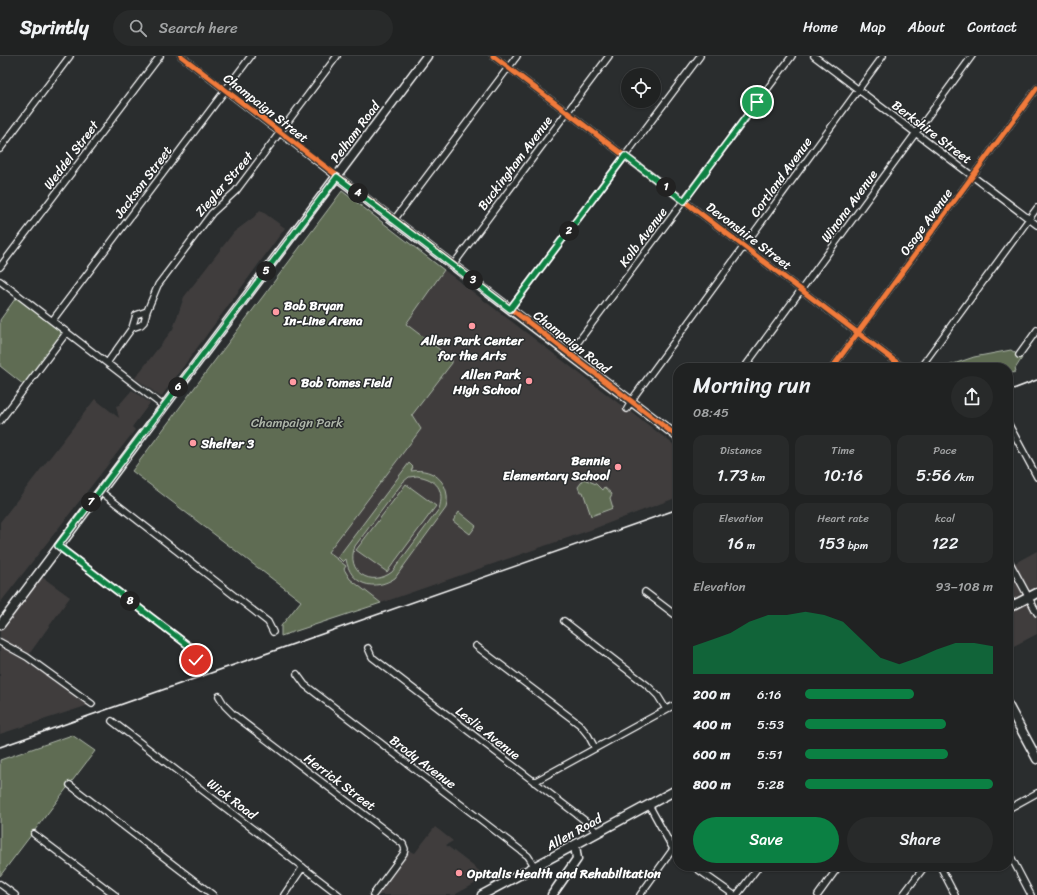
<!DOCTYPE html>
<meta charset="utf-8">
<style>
body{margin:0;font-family:Sriracha,sans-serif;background:#282a2a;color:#f1f3f6;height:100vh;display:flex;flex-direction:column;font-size:15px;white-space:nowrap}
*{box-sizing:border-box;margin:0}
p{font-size:13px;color:#a2a4a5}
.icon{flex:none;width:22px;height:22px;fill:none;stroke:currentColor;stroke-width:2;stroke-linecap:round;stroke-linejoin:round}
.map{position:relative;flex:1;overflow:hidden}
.sheet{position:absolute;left:673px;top:307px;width:340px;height:508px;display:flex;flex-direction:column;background:#202222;border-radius:16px;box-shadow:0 1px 3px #0004,0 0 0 1px #3d3f40}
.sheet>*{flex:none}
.controls{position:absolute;left:621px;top:12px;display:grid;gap:8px}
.controls a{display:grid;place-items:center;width:40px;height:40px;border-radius:50%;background:#202222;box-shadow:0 1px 3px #0004,0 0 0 1px #3d3f40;font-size:20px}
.pin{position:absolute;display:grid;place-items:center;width:34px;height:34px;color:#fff;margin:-17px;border:2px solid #fff;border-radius:50%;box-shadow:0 1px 4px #0007}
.km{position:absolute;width:20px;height:20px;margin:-10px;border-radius:50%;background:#222;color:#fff;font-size:11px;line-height:20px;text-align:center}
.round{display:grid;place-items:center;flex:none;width:42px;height:42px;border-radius:21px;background:#282a2a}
.overview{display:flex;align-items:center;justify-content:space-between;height:68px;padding:0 20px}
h1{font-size:22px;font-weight:600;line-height:30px}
.metrics{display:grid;grid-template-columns:repeat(3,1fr);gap:6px;height:68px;padding:4px 20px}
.metrics div{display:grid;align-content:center;border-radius:10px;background:#282a2a;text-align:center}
.metrics b{font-size:17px;font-weight:600}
.metrics small{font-size:11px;font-weight:400}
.metrics p{font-size:11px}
.chart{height:112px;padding:8px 20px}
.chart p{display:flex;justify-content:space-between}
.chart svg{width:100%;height:72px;margin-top:4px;fill:#0b8043;opacity:.7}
.action{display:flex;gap:8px;margin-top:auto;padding:8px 20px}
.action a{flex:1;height:46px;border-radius:24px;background:#0b8043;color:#fff;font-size:16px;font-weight:600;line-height:46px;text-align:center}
.action a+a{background:#282a2a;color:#f1f3f6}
ul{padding:0 20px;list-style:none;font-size:13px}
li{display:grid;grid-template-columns:64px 48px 1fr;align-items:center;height:30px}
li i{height:10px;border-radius:5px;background:#0b8043}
header{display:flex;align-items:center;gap:24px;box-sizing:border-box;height:56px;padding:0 20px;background:#202222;border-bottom:1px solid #3d3f40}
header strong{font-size:19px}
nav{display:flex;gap:22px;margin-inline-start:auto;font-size:14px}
.search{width:280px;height:36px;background:#282a2a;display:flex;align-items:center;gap:10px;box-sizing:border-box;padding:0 14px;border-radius:22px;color:#a2a4a5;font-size:15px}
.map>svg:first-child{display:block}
</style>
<header>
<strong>Sprintly</strong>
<div class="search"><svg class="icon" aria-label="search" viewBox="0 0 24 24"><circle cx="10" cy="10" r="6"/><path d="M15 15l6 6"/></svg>Search here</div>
<nav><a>Home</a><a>Map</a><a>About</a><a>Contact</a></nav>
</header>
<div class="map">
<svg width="1037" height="839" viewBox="0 0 1037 839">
<rect width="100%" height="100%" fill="#2a2d2e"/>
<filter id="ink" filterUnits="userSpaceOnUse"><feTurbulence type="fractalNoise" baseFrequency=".025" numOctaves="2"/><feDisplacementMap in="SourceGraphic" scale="8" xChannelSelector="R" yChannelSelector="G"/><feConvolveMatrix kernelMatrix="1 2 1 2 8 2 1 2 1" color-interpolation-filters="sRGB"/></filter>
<g filter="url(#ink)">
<path fill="#403e3e" d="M260 154 285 172 161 341 135 322 173 273 184 241 234 176 254 161Z
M444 214 622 350 623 352 625 351 678 392V441L593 473 381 547 350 523 344 512 328 496 421 373 412 359 452 307V303L406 268Z
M132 334 150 347 132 371 135 374 0 547V466L95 343 119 362 116 350 119 349Z
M1037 495V578L1008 593V511Z
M38 518 70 541 27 601 92 648 0 678V569Z
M435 771 453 785 446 789 487 821 456 838V839H373L405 793 415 797Z"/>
<path fill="#5e6c53" stroke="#aeb6a9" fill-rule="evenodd" d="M342 135 444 214 406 268 452 303V307L412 359 421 373 328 496 346 510 344 513 350 523 381 547 281 580V570L301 545 132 415Z
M18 242 60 274 61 277 60 281 24 329 0 310V264L15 243Z
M1011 294 1022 302 1015 313 1016 314 1015 316 1008 319V312H942L974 301Z
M409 407 413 411 411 415C435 411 452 429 446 452L395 522C374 536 350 529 346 503L343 506 338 501ZM417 420C437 423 445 434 439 453L392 516C371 532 345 516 355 490L403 426 409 421Z
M584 423 596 428 602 434 604 431 612 438 610 442 613 452 591 460 583 436H580L578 431Z
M406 428 436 450 387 516 356 494Z
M459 456 476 470 470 478 453 465Z
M72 679 95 695 0 820V704Z"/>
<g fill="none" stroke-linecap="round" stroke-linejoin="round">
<g stroke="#fff" stroke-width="8">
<path id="street" d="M181 0 337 121
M493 0 904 312
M814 0 1037 169
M0 93 70 0
M394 164 517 0
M453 209 609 0
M0 211 160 0
M0 225 163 350
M510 253 700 0
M52 265 251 0
M132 272 141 269 144 266 147 255 158 229 212 157 236 135 337 0
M569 298 792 0
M1019 299 1037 274
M107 307 132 272 136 259 147 255
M744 312 972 0
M832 312 1037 32
M920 312 1037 152
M627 353 636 338 883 0
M0 365 67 276
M1008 367 1037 421
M100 435 268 566 273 576
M58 490 193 593 196 605
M1008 503 1037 557
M645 536 678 561
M564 565 648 630 658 640 666 653
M0 586 27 601 92 648
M476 590 579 668 588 679 595 692
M368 592 372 601 588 767 598 777
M297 618 305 629 528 800 535 811
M219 640 225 650 234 659 403 788 405 793 404 797 373 839
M112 665 339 839
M534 726 678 647
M70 729 213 839
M649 749 673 793 678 798
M1008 753 1037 737
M34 778 115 839
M1008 795 1031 839
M693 810 734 839
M940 810 955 839
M0 828 15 839
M284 839 303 811
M640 839 678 786
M737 839 759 810
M818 839 839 810
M903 839 925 810"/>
</g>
<g stroke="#fff" stroke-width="11">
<path id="secondary" d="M337 121 678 381
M1008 552 1037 537
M0 569 427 0
M1008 649 1037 703
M482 839 678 733
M552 839 577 803 575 789"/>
</g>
<use href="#street" stroke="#2a2d2e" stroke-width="5.5"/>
<use href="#secondary" stroke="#2a2d2e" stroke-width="8"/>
<path stroke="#fff" stroke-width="1.5" d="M1008 335 1037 324
M0 691 678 453"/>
<g stroke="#2a2d2e" stroke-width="8">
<path id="cycleway" d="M181 0 678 381
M493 0 904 312
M832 312 1037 32"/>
</g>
<use href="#cycleway" stroke="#f17a3a" stroke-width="5"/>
</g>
</g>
<g fill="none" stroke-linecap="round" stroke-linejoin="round" filter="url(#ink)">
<g stroke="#fff" stroke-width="8">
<path id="route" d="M196 604 193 593 58 490 337 121 510 253 625 100 684 145 757 46"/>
</g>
<use href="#route" stroke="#0b8043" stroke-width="5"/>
</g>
<g fill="#ff9aa2" stroke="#2a2d2e" stroke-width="1.5">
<circle cx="276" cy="256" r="4"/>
<circle cx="472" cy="270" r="4"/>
<circle cx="529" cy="325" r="4"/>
<circle cx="293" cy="326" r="4"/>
<circle cx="193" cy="387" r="4"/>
<circle cx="618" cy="411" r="4"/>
<circle cx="459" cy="817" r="4"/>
</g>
<g text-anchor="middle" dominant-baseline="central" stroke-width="3" stroke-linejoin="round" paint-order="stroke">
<g font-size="13" fill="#fff" stroke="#2a2d2e">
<text transform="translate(266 52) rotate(38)">Champaign Street</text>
<text transform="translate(355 76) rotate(-53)">Pelham Road</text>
<text transform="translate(932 76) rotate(37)">Berkshire Street</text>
<text transform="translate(71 99) rotate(-53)">Weddel Street</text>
<text transform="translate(515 107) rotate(-53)">Buckingham Avenue</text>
<text transform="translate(781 121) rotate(-54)">Cortland Avenue</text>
<text transform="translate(143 126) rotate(-53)">Jackson Street</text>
<text transform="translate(224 128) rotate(-49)">Ziegler Street</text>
<text transform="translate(849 150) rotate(-54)">Winona Avenue</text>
<text transform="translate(926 166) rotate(-54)">Osage Avenue</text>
<text transform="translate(749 180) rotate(37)">Devonshire Street</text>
<text transform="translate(643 181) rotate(-53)">Kolb Avenue</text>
<text transform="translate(572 286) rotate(38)">Champaign Road</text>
<text transform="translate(488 677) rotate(38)">Leslie Avenue</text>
<text transform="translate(423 706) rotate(37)">Brody Avenue</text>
<text transform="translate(340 726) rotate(37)">Herrick Street</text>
<text transform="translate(232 743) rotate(37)">Wick Road</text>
<text transform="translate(574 776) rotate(-29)">Allen Road</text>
</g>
<g font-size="13" font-weight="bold" fill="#fff" stroke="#2a2d2e" text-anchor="start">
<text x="284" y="249">Bob Bryan<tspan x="284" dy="15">In-Line Arena</tspan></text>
<text x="472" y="284" text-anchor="middle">Allen Park Center<tspan x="472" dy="15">for the Arts</tspan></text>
<text x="521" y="318" text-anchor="end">Allen Park<tspan x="521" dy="15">High School</tspan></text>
<text x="301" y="326">Bob Tomes Field</text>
<text x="201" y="387">Shelter 3</text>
<text x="610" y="404" text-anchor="end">Bennie<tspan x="610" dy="15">Elementary School</tspan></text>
<text x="467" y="817">Opitalis Health and Rehabilitation</text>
</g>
<g font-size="13" fill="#aeb6a9" stroke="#2a2d2e">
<text x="297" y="366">Champaign Park</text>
</g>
</g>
</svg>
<div class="controls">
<a><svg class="icon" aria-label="locate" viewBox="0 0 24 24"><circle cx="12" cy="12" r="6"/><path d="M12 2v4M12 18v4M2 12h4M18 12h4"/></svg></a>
</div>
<div class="pin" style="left:757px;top:46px;background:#1e9e55"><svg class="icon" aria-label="arrive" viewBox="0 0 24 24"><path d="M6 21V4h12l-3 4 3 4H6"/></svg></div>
<div class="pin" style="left:196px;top:604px;background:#d93025"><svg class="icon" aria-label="check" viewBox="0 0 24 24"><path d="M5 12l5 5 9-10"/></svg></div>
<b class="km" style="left:666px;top:131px">1</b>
<b class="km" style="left:569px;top:175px">2</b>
<b class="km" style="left:473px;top:224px">3</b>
<b class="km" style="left:358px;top:137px">4</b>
<b class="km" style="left:266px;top:215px">5</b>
<b class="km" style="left:178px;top:331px">6</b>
<b class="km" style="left:91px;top:446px">7</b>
<b class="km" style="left:130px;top:545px">8</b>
<section class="sheet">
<div class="overview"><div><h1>Morning run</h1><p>08:45</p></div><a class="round"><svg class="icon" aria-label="share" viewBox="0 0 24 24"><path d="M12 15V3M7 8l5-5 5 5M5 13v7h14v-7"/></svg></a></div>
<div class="metrics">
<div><p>Distance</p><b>1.73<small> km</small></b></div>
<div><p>Time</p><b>10:16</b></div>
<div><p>Pace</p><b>5:56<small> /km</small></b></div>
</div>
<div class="metrics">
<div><p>Elevation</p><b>16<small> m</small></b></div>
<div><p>Heart rate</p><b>153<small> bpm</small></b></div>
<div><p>kcal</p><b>122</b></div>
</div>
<div class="chart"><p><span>Elevation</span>93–108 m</p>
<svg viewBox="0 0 160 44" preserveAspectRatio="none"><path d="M0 44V27L10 23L20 19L30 12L40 8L50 8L60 6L70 8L80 12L90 23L100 34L110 38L120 34L130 29L140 25L150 25L160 27V44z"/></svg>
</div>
<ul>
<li><b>200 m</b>6:16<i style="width:58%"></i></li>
<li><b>400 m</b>5:53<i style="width:75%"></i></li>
<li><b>600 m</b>5:51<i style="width:76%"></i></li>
<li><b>800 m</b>5:28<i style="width:100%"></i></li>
</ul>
<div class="action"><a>Save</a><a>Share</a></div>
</section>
</div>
